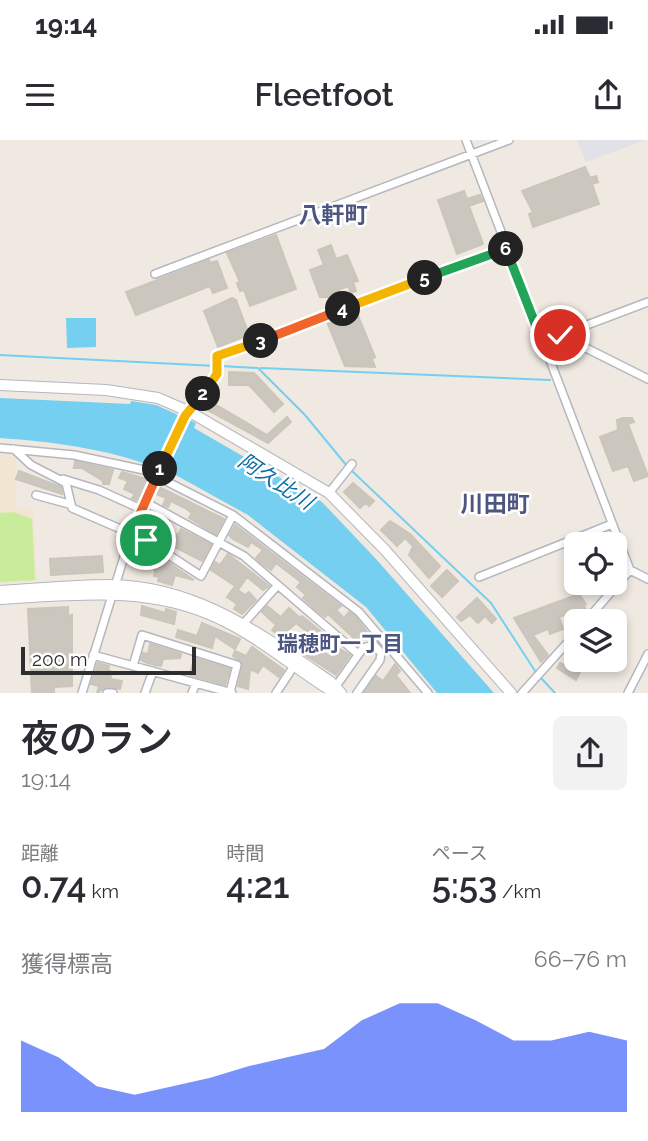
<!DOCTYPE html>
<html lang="ja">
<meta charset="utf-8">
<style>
body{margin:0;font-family:Raleway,"Noto Sans JP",sans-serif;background:#f2f2f3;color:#2b2b33;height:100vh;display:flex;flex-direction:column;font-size:26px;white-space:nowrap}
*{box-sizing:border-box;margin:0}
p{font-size:23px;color:#7c7c81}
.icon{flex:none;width:38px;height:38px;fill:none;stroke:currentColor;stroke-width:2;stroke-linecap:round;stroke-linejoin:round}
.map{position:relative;height:553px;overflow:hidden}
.drawer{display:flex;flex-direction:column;background:#fff;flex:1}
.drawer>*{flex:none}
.controls{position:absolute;left:564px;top:392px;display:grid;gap:14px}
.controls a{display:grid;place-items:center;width:63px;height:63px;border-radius:10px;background:#fff;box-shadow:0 4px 10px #0003;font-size:35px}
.scale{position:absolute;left:21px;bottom:18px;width:175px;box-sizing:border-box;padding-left:7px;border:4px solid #2e2e2e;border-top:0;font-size:19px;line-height:24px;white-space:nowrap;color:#2e2e2e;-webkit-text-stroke:5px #fff;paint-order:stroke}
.pin{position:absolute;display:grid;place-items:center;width:60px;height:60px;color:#fff;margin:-30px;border:4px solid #fff;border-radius:50%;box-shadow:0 2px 7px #0007}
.km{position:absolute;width:35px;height:35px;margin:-18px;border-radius:50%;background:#222;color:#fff;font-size:19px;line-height:35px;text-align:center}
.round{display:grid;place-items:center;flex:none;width:74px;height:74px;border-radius:10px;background:#f2f2f3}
.summary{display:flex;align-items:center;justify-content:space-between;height:119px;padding:0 21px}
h1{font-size:38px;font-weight:600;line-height:52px}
.figures{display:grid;grid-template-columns:repeat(3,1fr);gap:10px;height:119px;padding:7px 21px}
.figures div{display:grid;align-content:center}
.figures b{font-size:35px;font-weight:600}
.figures small{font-size:19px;font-weight:400}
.figures p{font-size:19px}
.chart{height:196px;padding:14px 21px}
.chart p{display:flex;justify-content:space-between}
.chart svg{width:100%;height:126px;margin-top:7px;fill:#4264fb;opacity:.7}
.status{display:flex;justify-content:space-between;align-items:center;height:49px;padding:0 35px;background:#fff;direction:ltr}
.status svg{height:19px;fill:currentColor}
header{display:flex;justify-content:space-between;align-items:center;height:91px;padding:0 21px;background:#fff;font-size:32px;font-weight:600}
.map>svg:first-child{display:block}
</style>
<div class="status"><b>19:14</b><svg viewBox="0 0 49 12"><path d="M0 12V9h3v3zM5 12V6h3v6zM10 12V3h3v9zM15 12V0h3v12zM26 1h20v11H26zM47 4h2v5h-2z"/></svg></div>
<header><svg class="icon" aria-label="menu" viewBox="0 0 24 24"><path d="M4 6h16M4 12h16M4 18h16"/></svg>Fleetfoot<svg class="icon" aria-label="share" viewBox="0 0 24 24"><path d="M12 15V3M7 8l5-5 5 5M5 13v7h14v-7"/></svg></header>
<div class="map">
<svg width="648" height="553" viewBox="0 0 648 553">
<rect width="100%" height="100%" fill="#efe9e1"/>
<path fill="#e3e1e8" d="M577 0H646L586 22Z"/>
<path fill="#f0e6d1" d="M0 311 16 316V366L33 370 37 441 0 444Z"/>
<path fill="#c9ec9a" d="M13 372 32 379 35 440 0 442V373Z"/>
<path fill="#75cff0" d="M66 178H96V207L67 208Z
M0 258 130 264 131 261 156 265 196 283 194 288 322 362 376 419 494 553H437L366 467 248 375 172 333 170 335C128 311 49 301 0 298Z"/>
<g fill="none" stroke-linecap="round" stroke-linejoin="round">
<path stroke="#75cff0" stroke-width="2" d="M0 215 216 226
M221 226 258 228 305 275 347 326
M261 228 550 240
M351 330 491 463 537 534
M541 538 555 553"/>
</g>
<path fill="#cbc7bf" stroke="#cbc5ba" stroke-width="2" d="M585 27 590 38 596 36 598 42 592 44 599 64 533 87 529 74 533 72 522 51Z
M464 51 467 59 480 55 483 61 469 66 483 104 457 114 438 60Z
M276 95 296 149 250 166 244 150 240 151 237 143 240 142 227 113Z
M331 105 336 119 347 115 358 141 353 142 356 151 351 153 348 146 338 150 334 157H320L310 130 324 125 318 110Z
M209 120 210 123 217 121 227 148 213 153 210 146 136 175 126 152Z
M232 158 236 160 249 195 218 207 204 171Z
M356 171 375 217 372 219 375 227 345 226 327 182 333 179 336 184 345 181 343 176Z
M229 232 254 233 283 264 274 272 249 245H229Z
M208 260 267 295 287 277 291 282 268 303 204 268Z
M623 278H632L634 282 628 284 648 336 634 341 628 326 613 331 600 297 618 290 617 280Z
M75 321 113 330 109 344H103V341L82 328H74Z
M19 331 61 347 62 354 16 339Z
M122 332 149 340 139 361 132 358 135 354 124 349 128 341 119 338Z
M353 343 374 361 369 366 366 363 360 368 344 352Z
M159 347 224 379 216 394 189 378 192 373 185 368 171 361 168 367 163 365 166 358 156 354Z
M390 381 410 394 440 426 429 438 409 415 413 406 405 398 397 406 381 390Z
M160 385 178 395 181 389 211 405 202 421 171 405 169 408 163 404 167 398 156 393Z
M235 385 341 466 336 470 344 478 349 472 355 476 368 493 358 502 328 474 325 477 317 471 303 458 306 455 297 447 301 442 276 423 271 430 260 422 256 418 263 410 251 402 248 407 233 399 229 395Z
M135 402 143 405 194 440 175 435 172 445 158 441 159 437 154 436 155 430 150 427 152 419 133 411Z
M228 414 269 446 263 450 247 437 238 450 245 455 249 452 256 460 242 474 234 469 237 464 227 457 235 446 211 430 215 422 220 425Z
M102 416 103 432 51 435 50 419Z
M447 430 458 441 442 457 431 446Z
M579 454 586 464 584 465 586 471 577 475 579 481 574 483 570 473 559 477 563 489 550 494 548 489 533 495 548 515 541 522 514 478Z
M477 458 496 479 492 483 485 476 478 483 470 475 461 481 457 477Z
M142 466 165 473 166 469 176 472 174 484 141 475Z
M267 466 281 477 289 468 300 478 302 476 324 494 327 501 320 510 333 518 340 509 350 515 336 535 305 515 310 508 304 504 311 495 296 483 281 497 272 490 276 485 262 472Z
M68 467V476L72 475V546L54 547V553H32L28 469Z
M202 483 240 499 235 509 215 496 212 508 176 497 178 490 197 496Z
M150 504 181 514 180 518 163 519 161 526 147 523 141 520 143 513 148 514Z
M252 507 284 530 279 537 263 525 258 533 250 529 248 549 238 546 243 524 233 516 235 511 246 516Z
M576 511V520H586L576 540 557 528 560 523 567 526Z
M194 518 230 529 225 545 190 535Z
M98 523 109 526 108 530 112 532 110 539 122 541 120 549 106 547 97 553 99 546 91 544Z
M395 524 400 531 396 535 410 553H364L376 536 383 541Z"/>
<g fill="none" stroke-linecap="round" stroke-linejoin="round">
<g stroke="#b4b7c1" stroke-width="10">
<path id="street" d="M466 0 630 430 586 481
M155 134 509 0
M560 195 648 239
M542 202 648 162
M0 308 74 315 144 330 233 375 359 472 428 553
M14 309 31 325 66 343 72 368 146 400 201 436 233 375
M63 339 99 350 141 369
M329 353 352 324
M36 355 69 364
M145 362 244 416 358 514
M630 430 648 439
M479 437 612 384
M244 483 277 446
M93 515 232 553
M133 526 142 495 237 525 230 552
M334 549 363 508 374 505 381 513 380 520 357 553
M82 553 131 394 185 276 217 234V216L506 108
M107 553H113
M145 553 153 531
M192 553 196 543
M276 553 294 526
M522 553 576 493
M628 553 648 514"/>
</g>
<g stroke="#b4b7c1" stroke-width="12">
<path id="secondary" d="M0 245 106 250 158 258 190 272 329 353 385 410 511 553
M0 451C36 449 72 445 108 445 196 445 262 495 331 542L341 553
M0 459C75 455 148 445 218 478 257 496 291 525 327 548L334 549"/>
</g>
<use href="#street" stroke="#fff" stroke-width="7"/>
<use href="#secondary" stroke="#fff" stroke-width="10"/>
</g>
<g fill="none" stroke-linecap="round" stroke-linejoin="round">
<g stroke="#fff" stroke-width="14">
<path id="split-1" d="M146 400 131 394 160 329"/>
</g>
<g stroke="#fff" stroke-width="14">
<path id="split-2" d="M160 329 185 276 203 254"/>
</g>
<g stroke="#fff" stroke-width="14">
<path id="split-3" d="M203 254 217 234V216L261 201"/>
</g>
<g stroke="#fff" stroke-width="14">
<path id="split-4" d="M261 201 343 169"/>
</g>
<g stroke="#fff" stroke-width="14">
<path id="split-5" d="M343 169 425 138"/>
</g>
<g stroke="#fff" stroke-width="14">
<path id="split-6" d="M425 138 506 109"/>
</g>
<g stroke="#fff" stroke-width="14">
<path id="split-7" d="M506 109 538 191"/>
</g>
<g stroke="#fff" stroke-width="14">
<path id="split-8" d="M538 191 542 202 560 195"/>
</g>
<use href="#split-1" stroke="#f0652b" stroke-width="9"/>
<use href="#split-2" stroke="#f5b400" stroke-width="9"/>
<use href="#split-3" stroke="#f5b400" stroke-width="9"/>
<use href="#split-4" stroke="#f0652b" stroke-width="9"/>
<use href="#split-5" stroke="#f5b400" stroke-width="9"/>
<use href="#split-6" stroke="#22a559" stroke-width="9"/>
<use href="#split-7" stroke="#22a559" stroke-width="9"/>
<use href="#split-8" stroke="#22a559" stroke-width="9"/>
</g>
<g text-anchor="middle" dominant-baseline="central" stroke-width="5" stroke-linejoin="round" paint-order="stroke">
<g font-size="21" font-style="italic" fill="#0d6fa3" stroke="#fff">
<text transform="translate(276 341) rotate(33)">阿久比川</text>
</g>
<g font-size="21" font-weight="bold" fill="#4d5680" stroke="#fff">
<text x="340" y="503">瑞穂町一丁目</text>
</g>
<g font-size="23" font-weight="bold" fill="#4d5680" stroke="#fff">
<text x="333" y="74">八軒町</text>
<text x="495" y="363">川田町</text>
</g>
</g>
</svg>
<div class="controls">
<a><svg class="icon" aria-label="locate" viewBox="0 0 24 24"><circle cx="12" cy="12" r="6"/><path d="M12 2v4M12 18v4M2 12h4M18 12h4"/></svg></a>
<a><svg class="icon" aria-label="layers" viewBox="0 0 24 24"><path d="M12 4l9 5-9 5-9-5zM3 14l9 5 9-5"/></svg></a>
</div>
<div class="scale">200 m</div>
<div class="pin" style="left:146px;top:400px;background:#1e9e55"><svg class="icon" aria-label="arrive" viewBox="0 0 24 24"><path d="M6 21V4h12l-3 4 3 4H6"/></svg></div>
<div class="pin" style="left:560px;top:195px;background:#d93025"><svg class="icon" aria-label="check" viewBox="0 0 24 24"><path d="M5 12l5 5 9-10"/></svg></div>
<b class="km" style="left:160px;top:329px">1</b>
<b class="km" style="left:203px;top:254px">2</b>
<b class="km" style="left:261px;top:201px">3</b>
<b class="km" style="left:343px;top:169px">4</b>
<b class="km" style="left:425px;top:138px">5</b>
<b class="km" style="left:506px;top:109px">6</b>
</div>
<section class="drawer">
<div class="summary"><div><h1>夜のラン</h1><p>19:14</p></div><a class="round"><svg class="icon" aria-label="share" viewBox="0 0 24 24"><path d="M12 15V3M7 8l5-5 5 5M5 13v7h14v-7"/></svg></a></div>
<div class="figures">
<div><p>距離</p><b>0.74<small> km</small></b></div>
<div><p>時間</p><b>4:21</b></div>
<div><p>ペース</p><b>5:53<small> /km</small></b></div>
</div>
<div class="chart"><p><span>獲得標高</span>66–76 m</p>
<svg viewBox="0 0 160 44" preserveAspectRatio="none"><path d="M0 44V19L10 25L20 35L30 38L40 35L50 32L60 28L70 25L80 22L90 12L100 6L110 6L120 12L130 19L140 19L150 16L160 19V44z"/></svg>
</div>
</section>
